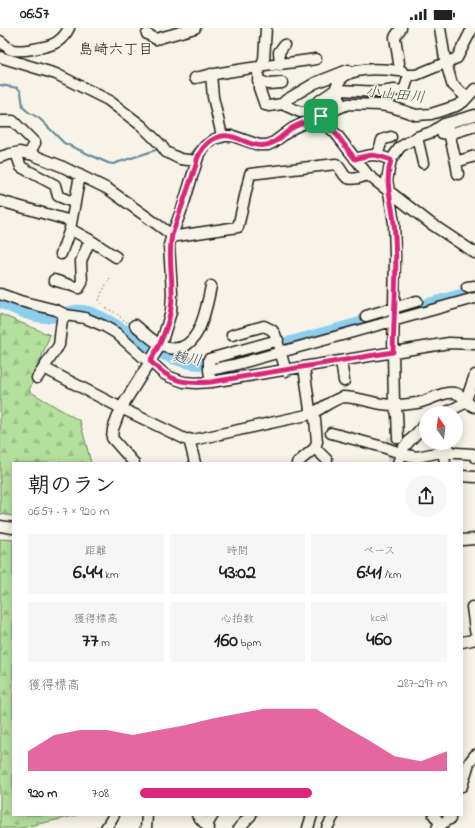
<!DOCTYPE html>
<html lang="ja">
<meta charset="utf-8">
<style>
body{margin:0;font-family:"Indie Flower","Klee One",sans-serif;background:#f6f6f6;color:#222;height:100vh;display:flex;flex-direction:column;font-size:15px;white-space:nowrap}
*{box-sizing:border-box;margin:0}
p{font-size:13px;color:#767676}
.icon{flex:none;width:22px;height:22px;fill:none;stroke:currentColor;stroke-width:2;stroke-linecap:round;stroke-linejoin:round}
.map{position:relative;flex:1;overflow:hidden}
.sheet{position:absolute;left:12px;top:434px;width:451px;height:354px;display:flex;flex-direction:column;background:#fff;border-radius:0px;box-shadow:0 2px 10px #0003}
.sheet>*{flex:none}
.needle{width:26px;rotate:346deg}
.buttons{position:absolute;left:419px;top:378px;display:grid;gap:8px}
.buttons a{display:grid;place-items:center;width:44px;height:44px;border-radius:50%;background:#fff;box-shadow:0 2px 10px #0003;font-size:20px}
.pin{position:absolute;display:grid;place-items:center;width:34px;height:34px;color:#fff;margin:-17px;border-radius:8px;box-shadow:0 2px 6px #0006}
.round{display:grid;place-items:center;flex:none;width:42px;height:42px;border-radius:21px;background:#f6f6f6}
.head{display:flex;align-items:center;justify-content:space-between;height:68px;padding:0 16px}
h1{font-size:22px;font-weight:700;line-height:30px}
.figures{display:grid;grid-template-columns:repeat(3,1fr);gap:6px;height:68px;padding:4px 16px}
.figures div{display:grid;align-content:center;border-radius:0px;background:#f6f6f6;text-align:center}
.figures b{font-size:20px;font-weight:700}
.figures small{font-size:11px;font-weight:400}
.figures p{font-size:11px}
.chart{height:112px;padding:8px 16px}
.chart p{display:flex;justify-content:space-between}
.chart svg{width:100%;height:72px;margin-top:4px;fill:#db2777;opacity:.7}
ul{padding:0 16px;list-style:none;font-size:13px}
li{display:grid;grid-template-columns:64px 48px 1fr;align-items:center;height:30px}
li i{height:10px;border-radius:5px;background:#db2777}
.status{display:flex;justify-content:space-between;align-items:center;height:28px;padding:0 20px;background:#fff;direction:ltr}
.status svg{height:11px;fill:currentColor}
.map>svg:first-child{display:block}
</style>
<div class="status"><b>06:57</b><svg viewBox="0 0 49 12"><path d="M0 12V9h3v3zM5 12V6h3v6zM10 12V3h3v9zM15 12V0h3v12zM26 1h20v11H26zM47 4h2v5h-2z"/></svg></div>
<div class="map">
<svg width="475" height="800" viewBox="0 0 475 800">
<defs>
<pattern id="forest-firs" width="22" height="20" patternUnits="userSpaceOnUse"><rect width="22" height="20" fill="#b4e09e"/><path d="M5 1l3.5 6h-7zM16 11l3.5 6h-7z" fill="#9ac088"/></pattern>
</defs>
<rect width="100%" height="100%" fill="#f7f3e8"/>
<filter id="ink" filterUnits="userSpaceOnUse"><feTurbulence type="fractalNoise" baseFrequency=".025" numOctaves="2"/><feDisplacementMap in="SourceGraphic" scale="8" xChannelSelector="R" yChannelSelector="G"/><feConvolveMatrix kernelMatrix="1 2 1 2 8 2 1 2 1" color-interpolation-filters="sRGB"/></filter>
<g filter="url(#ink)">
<path fill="url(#forest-firs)" stroke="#687e5d" d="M0 286 50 307 29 363 80 393 91 435H13V488L0 486Z
M0 511 13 512V787H78L21 800H0Z"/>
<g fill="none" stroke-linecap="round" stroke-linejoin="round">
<path stroke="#5f8799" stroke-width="2" d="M0 57 18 60 21 64 23 79 27 83 40 91 64 115 108 135 113 136 159 121
M173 122 188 128 198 119"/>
<path stroke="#8bcfec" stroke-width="12" d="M0 274C14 280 31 289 46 289 60 290 73 279 88 284 127 297 157 334 200 336 207 336 215 334 221 333L382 289
M407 282 475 263"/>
<path stroke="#d6d3c9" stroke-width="10" stroke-dasharray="10 5" stroke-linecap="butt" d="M392 409V435"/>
<g stroke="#1c1c1c" stroke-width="13">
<path id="minor" d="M266 0 264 32 258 45 259 60 265 77 269 78 282 76 300 84 318 82 325 95 337 107 368 147 430 195 475 225
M440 0 445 31 452 56 466 69
M147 6 156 11 195 0
M0 13C4 15 6 19 10 21 18 25 50 19 57 14 63 10 66 6 69 0
M0 29 56 46 108 72 142 98 161 117 166 124 180 131 197 133
M399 35 395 9 401 0
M280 37 279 24 284 17
M211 46 213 69 222 108
M195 50C235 41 275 37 316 31
M258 52 268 56 282 55
M339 62 381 64 394 62 404 63 409 47H416L457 30 472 1
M316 75 335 62 338 54
M282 76 286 72 315 55 348 42
M341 78C338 72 339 67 339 60 339 57 339 53 341 51 354 37 385 42 402 43
M0 93H13L35 115 29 126
M447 96 456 134 458 146
M442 105 449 106 475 98
M417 109 423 135
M16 125 21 139 55 157 58 168 75 175
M376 126 379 122 382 112 391 109
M0 129 10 126 20 124 33 127 61 138 108 161 172 207 177 208 238 199 250 146 336 136C341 140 342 145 346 149 352 153 362 149 368 147
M355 131C372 126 374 125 391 132
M456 134 475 128
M0 173 71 193
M70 201 90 212 116 229
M61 226 70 201 80 147
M54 252 79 260 82 255 81 233 90 212
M467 259 475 258
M0 266 20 273 56 282 66 287 85 290 104 298 116 305 144 330 150 333 164 346 170 349 184 354 196 355 211 354 449 315 475 316
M366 288 417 273
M135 297C144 304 154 315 165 319 199 330 206 281 211 258
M232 307 264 298 272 302 275 306 286 343
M341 333 344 353
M44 340 121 380 187 412H193L307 387C320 383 329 373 343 369 356 369 369 374 382 376 394 378 405 377 417 375 430 373 442 363 455 365 465 367 467 377 475 379
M209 342V331L278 312
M37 350 59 317 62 292 66 287
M211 354 209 342 234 337 475 270
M445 385 465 375 475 347
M331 405 383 419 406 427 417 429 441 424 473 426 475 429
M398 410 397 386 394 377 393 324 395 228 394 195 387 152 389 141 391 132 400 119 417 109 432 104 444 96 475 87
M189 411 195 435
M315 420 327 432
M134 435 112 410 113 401 121 380 161 316 171 284 172 265 169 217 172 207 183 178 199 126 205 118 215 111 225 108H233L259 117H268L274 114 293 100 348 76 380 77 392 79 416 87 431 86 456 78 463 74 475 61
M297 435 315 420 317 414 315 391 310 382 304 339
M398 435 404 419 426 395
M445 435 444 428 449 421 446 415
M462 448 475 449
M0 498 13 500
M462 512 475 511
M472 579 475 602
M462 614 472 612 475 609
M462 758 469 735 475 727
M197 787 209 800
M434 787 441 797
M207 797 213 787
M106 800 114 787
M146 800 147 787
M239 800 251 787
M308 800 312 787
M327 800 334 787
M437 800 447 792 450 791"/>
</g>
<path stroke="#1c1c1c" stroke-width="1" stroke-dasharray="1 3" stroke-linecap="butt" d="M110 250 102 264 99 272C103 281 110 281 117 286 120 289 124 292 128 295"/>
<use href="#minor" stroke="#f7f3e8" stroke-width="10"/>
</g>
</g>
<g fill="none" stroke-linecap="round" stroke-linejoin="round" filter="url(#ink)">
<g stroke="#fff" stroke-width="8">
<path id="route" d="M321 88 325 95 337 107 355 131C371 126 375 126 391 132 384 156 392 172 394 195 398 238 394 281 393 324L211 354C183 356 171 354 150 333 163 313 173 287 172 263 172 244 168 226 172 207L196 137C197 128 201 121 208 115 230 96 245 121 266 117 277 116 284 105 292 100 301 95 311 92 321 88Z"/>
</g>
<use href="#route" stroke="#db2777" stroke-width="5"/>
</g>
<g text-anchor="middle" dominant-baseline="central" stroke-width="3" stroke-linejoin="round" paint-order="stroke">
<g font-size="15" fill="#1c1c1c" stroke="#f7f3e8">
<text x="116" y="22">島崎六丁目</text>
</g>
<g font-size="15" font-style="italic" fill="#3d525a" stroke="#f7f3e8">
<text transform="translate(395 67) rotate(6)">小山田川</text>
<text transform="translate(187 331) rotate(9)">麹川</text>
</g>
</g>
</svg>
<div class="buttons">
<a><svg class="needle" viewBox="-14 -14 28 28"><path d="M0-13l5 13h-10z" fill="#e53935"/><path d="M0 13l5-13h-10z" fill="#767676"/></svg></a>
</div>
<div class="pin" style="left:321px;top:88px;background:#1e9e55"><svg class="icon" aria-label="arrive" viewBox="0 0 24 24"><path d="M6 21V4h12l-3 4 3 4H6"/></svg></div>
<section class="sheet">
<div class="head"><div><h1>朝のラン</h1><p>06:57 · 7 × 920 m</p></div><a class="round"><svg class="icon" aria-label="share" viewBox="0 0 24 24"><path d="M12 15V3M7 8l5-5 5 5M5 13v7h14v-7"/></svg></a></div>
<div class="figures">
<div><p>距離</p><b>6.44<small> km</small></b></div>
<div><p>時間</p><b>43:02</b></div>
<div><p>ペース</p><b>6:41<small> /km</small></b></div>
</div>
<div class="figures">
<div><p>獲得標高</p><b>77<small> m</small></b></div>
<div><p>心拍数</p><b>160<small> bpm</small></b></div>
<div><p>kcal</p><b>460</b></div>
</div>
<div class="chart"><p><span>獲得標高</span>287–297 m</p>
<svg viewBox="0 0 160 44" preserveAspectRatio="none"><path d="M0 44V32L10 22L20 19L30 19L40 22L50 19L60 16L70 12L80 9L90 6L100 6L110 6L120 16L130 25L140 35L150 38L160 32V44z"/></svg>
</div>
<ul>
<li><b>920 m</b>7:08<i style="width:56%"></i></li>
</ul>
</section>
</div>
